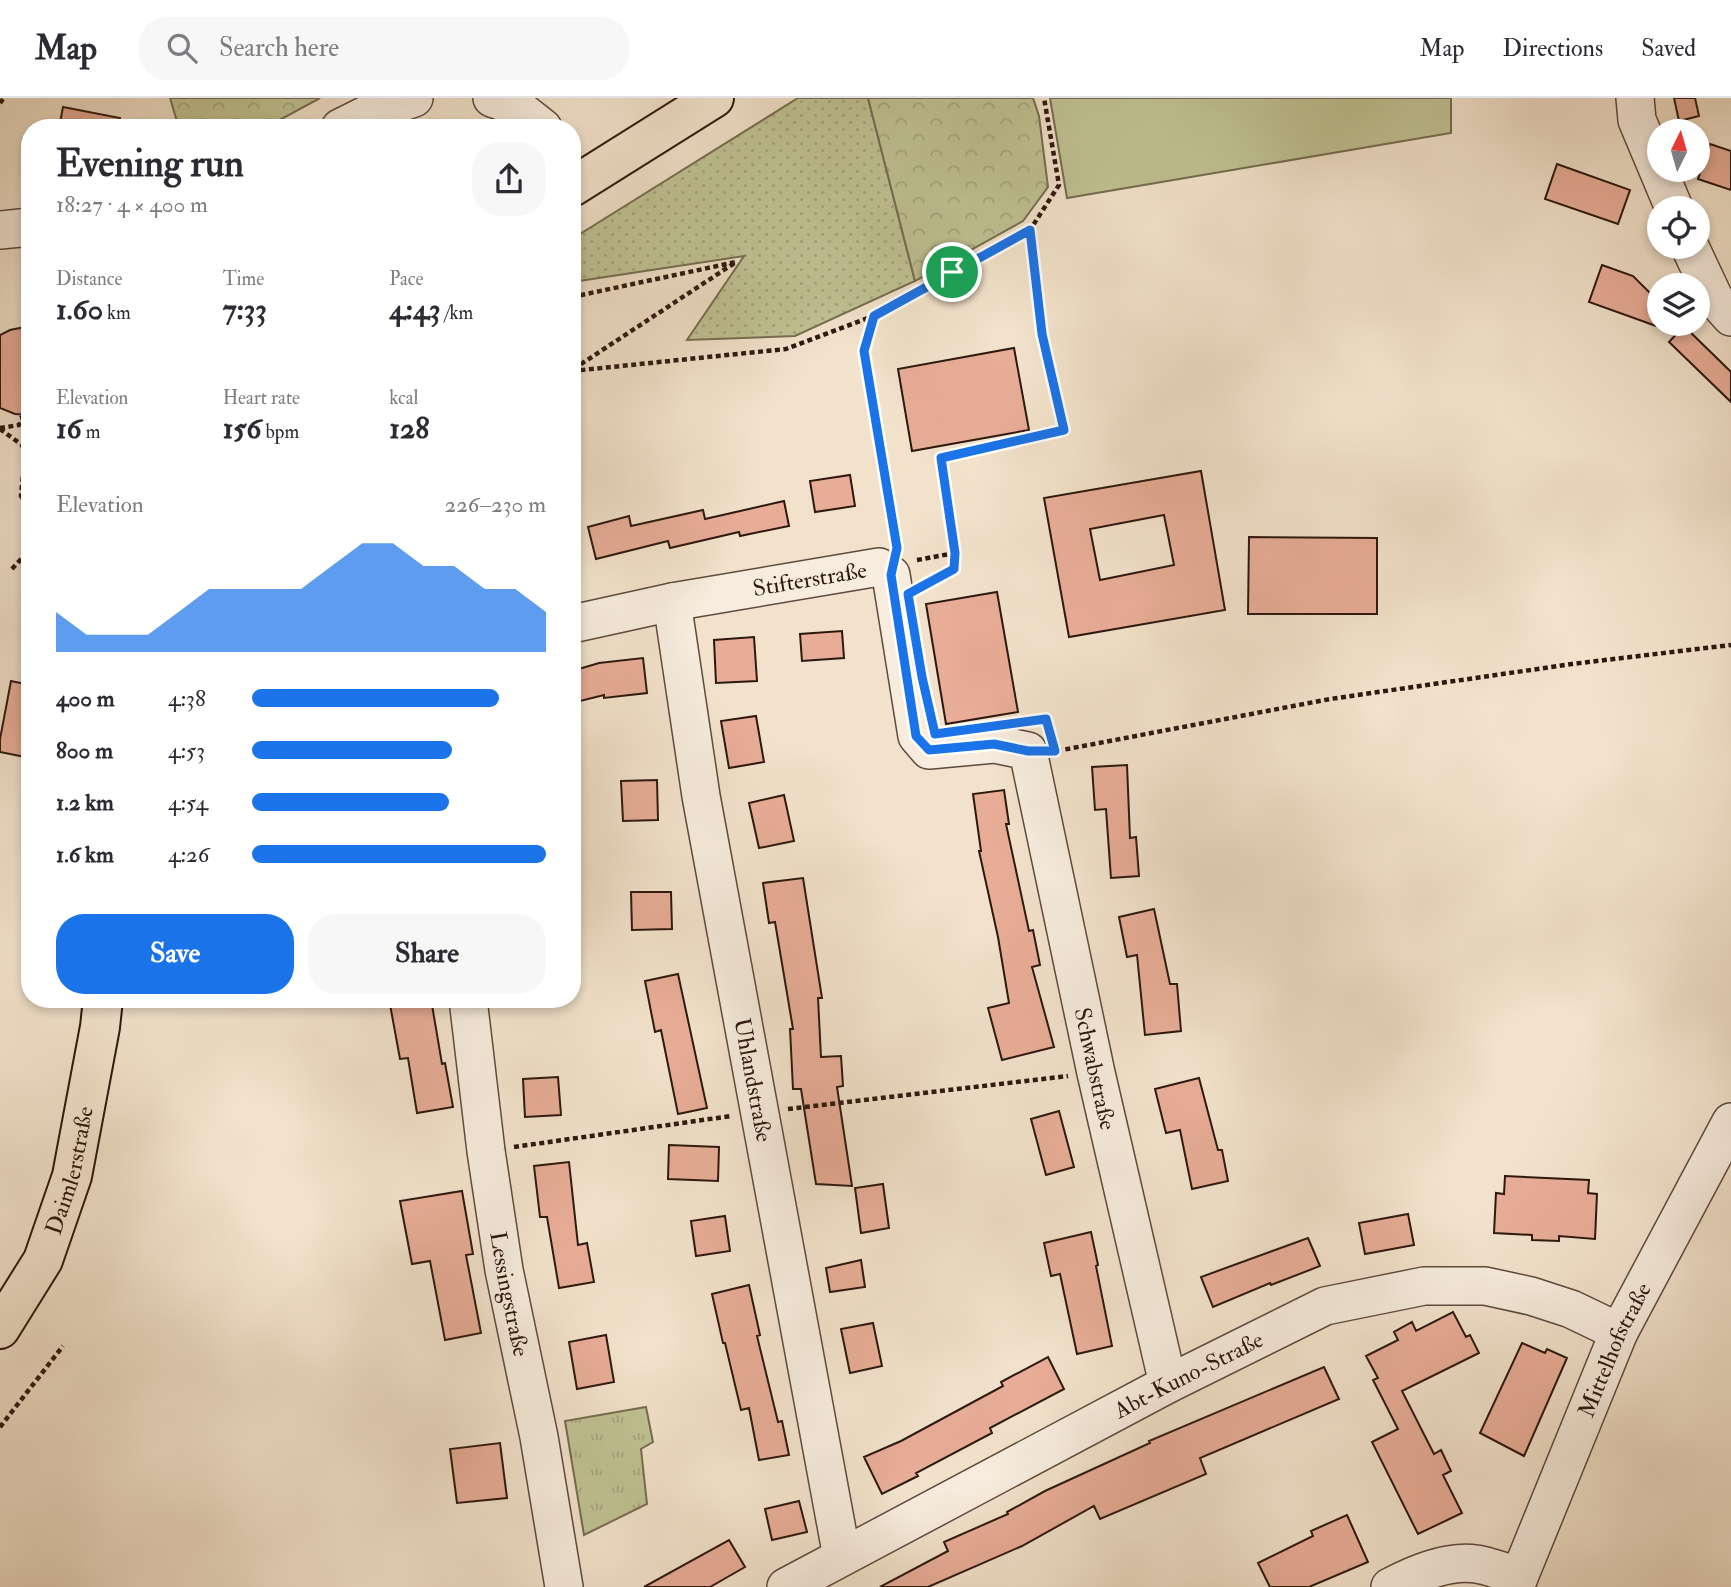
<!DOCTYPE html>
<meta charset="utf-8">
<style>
body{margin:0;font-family:"IM FELL Double Pica",serif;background:#f7f7f7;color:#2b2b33;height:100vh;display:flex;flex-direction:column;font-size:26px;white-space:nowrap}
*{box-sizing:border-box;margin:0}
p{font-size:23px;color:#7c7c81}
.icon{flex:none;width:38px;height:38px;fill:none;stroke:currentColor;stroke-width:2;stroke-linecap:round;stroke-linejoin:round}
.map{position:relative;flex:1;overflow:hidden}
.panel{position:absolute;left:21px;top:21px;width:560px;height:889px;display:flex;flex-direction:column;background:#fff;border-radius:28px;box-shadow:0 4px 10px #0003}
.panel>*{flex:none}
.needle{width:46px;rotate:5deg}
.controls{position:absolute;left:1647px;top:21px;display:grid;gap:14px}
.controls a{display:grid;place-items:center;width:63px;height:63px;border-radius:50%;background:#fff;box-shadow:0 4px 10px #0003;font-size:35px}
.pin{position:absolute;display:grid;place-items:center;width:60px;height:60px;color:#fff;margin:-30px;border:4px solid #fff;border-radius:50%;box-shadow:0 2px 7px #0007}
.round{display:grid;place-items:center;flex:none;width:74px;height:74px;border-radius:28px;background:#f7f7f7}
.overview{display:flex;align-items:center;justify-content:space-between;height:119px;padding:0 35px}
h1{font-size:38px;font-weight:800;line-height:52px}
.metrics{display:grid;grid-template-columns:repeat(3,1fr);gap:10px;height:119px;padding:7px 35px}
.metrics div{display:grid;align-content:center}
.metrics b{font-size:30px;font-weight:800}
.metrics small{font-size:19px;font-weight:400}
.metrics p{font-size:19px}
.chart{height:196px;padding:14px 35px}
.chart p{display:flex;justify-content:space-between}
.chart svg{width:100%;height:126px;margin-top:7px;fill:#1a73e8;opacity:.7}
.button{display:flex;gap:14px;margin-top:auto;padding:14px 35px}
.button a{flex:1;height:80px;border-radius:28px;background:#1a73e8;color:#fff;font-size:28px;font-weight:800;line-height:80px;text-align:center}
.button a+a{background:#f7f7f7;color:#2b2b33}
ul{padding:0 35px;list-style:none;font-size:23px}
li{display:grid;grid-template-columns:112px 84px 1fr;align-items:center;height:52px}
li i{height:18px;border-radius:9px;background:#1a73e8}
header{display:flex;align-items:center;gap:42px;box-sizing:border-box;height:98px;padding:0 35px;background:#fff;border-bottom:2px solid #e1e1e2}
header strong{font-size:33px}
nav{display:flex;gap:38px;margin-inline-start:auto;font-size:24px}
.search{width:490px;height:63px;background:#f7f7f7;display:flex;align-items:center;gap:18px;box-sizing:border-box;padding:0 24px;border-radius:28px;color:#7c7c81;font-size:26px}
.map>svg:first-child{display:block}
</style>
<header>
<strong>Map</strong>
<div class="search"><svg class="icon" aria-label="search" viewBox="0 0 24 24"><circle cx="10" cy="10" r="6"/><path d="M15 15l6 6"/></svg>Search here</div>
<nav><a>Map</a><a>Directions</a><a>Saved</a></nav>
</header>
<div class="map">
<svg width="1731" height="1489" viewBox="0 0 1731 1489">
<defs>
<pattern id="grass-dots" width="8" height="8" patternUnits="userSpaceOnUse" patternTransform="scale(1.75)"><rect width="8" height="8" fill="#c0c293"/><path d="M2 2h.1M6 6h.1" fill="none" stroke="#a5a67e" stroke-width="1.8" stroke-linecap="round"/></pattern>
<pattern id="forest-crowns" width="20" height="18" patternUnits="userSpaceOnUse" patternTransform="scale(1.75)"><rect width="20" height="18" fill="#c0c293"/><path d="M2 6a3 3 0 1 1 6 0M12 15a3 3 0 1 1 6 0" fill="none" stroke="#a5a67e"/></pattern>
<pattern id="park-tufts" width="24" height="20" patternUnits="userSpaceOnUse" patternTransform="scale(1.75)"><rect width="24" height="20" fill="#c0c293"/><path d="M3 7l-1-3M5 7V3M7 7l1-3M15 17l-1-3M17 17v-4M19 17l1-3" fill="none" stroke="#a5a67e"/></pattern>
</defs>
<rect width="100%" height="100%" fill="#f2e2cb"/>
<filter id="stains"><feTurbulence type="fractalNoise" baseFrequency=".00286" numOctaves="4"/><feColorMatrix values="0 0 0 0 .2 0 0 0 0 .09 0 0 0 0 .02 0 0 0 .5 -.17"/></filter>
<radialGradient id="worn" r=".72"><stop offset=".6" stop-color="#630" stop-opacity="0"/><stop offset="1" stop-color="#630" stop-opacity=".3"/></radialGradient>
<path fill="url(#grass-dots)" stroke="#766d51" stroke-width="2" d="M798 0H868L915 183 795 238 687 242 744 158 572 184V141Z"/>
<path fill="url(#forest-crowns)" stroke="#766d51" stroke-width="2" d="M170 0H320L265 30H179Z
M868 0H1033L1039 18 1048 89 1023 123 915 183Z"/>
<path fill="url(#park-tufts)" stroke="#766d51" stroke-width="2" d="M646 1309 653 1344 641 1351 647 1406 584 1437 565 1323Z"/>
<path fill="#c0c293" stroke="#766d51" stroke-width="2" d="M1050 0H1451V35L1067 100Z"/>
<path fill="#e8ad97" stroke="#2d180f" stroke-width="2" fill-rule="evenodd" d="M1674 0H1695L1699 18 1679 23Z
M63 9 120 20 119 30H59Z
M1710 46 1731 53V92L1698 81Z
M1557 66 1630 92 1618 126 1545 101Z
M1602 167 1633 178 1659 204V229L1589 204Z
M30 228V317L15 316 0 310V237L10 232Z
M1684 228 1731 274V304L1669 244Z
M1014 250 1029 332 912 353 898 271Z
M1201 373 1225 512 1069 539 1044 400ZM1164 417 1174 467 1100 482 1090 431Z
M850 377 855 408 815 414 810 383Z
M784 403 789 428 740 438 739 434 670 450 668 443 596 461 588 429 629 418 631 428 703 412 705 421Z
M1249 439 1377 440V516H1248Z
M997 494 1018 614 946 626 926 506Z
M842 533 844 560 802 563 800 536Z
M754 539 757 583 716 585 714 542Z
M643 560 647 595 604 600V597L572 605V573L599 565Z
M11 583 30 587V660L0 654V641Z
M756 618 764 664 729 670 721 623Z
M1127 667 1130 740 1136 739 1139 778 1111 780 1106 711 1095 712 1092 669Z
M657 682 658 722 623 723 621 683Z
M1004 692 1009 726H1006L1029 833 1033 832 1040 867 1032 869 1054 949 1002 962 988 910 1009 905 998 839 979 753H981L973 696Z
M784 697 794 743 759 750 749 705Z
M803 780 822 900H818L821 959 841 958 843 988 837 989 852 1088 816 1086 801 991H793L790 931H793L775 824 769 825 763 785Z
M631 794H671L672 831 632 832Z
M1154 811 1170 886H1177L1181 933 1145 937 1137 857 1127 859 1119 819Z
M678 876 707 1010 678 1016 661 932 655 934 645 883Z
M389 901H431L442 966 445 965 453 1009 417 1015 408 960 400 961Z
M558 979 561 1017 525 1019 523 981Z
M1199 980 1218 1052H1222L1228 1083 1192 1091 1180 1032 1166 1035 1155 991Z
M1059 1013 1074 1069 1046 1077 1031 1021Z
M669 1047 719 1049 718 1083 668 1081Z
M569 1064 578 1147 587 1145 594 1184 559 1190 547 1119H540L534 1068Z
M1505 1078 1589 1082 1588 1095 1597 1096 1595 1141 1559 1138V1143L1532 1142V1137L1494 1135 1496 1095 1504 1096Z
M883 1086 889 1130 861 1135 855 1090Z
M462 1093 473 1156 466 1157 481 1235 445 1242 430 1163 412 1166 400 1103Z
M1408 1116 1414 1147 1365 1156 1359 1125Z
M725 1118 730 1153 696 1158 691 1123Z
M1091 1134 1098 1167 1096 1168 1112 1248 1077 1256 1060 1176 1051 1178 1044 1145Z
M1308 1140 1320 1168 1271 1187 1270 1185 1213 1209 1201 1179Z
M861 1162 865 1189 830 1194 826 1170Z
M749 1187 760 1237 757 1238 778 1324 782 1323 789 1357 759 1362 749 1310 741 1312 725 1245H723L712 1196Z
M1453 1214 1466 1239 1470 1237 1479 1255 1402 1293 1434 1356 1441 1352 1451 1373 1443 1377 1462 1415 1418 1436 1372 1344 1398 1331 1373 1282 1378 1280 1366 1258 1398 1242 1394 1234 1412 1224 1416 1233Z
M873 1225 882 1268 850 1275 841 1231Z
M606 1237 614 1284 577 1291 569 1244Z
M1522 1245 1545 1255 1547 1251 1567 1260 1524 1358 1480 1335Z
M1048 1259 1064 1291 990 1330 992 1335 916 1375 918 1378 882 1396 864 1359 901 1343 1003 1288 1001 1284Z
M1324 1269 1339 1301 1200 1360 1206 1376 1100 1421 1094 1408 1022 1448 928 1489H880L948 1453 944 1444 1008 1416 1007 1414 1045 1393 1150 1345 1149 1343Z
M500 1345 507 1400 457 1405 450 1351Z
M799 1403 807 1434 772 1442 765 1411Z
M1347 1417 1368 1464 1309 1489H1270L1258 1465 1313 1438 1311 1433Z
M729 1442 745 1469 710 1489H644Z"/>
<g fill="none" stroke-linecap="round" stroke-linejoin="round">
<g stroke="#5e4a3e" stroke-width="40">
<g id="minor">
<path d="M492 0 515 8 543 30"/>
<path d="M1635 0 1637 22 1674 110"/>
<path d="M340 30 366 17 414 0"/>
<path d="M0 132 30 129"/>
<path d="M1690 149 1714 200 1731 219"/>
<path id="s1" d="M672 504 701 698 842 1459"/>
<path id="s2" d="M572 526 672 504 879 469 891 477 917 638 929 652 994 646 1028 653 1096 975 1168 1286"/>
<path id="s3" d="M468 901 486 1053 504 1172 539 1339 564 1489"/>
<path id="s4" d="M786 1489 1168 1286 1325 1208 1424 1188H1485L1531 1198 1571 1211 1619 1234"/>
<path d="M1390 1489C1415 1476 1447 1462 1476 1466 1490 1468 1505 1474 1519 1479"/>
<path id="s5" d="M1515 1489 1619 1234 1731 1024"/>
</g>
</g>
<g stroke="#2d180f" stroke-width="42">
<g id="major">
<path d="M572 89 714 0"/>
<path id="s6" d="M0 1231 43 1162 72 1078 100 929 103 901"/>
</g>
</g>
<path stroke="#2d180f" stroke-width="4.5" stroke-dasharray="5 3.5" stroke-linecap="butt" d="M0 5 4 0
M572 199 736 164 572 272
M572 273 786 251 873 218
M0 330 19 327 23 322 21 316
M0 331 22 347 25 355 21 398 30 410
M896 446 865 252 874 218 1030 132 1059 87 1044 0
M917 462 955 455 941 360 1064 332 1042 236 1030 132
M12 471 23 459 30 444
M924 487 954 471 955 455
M1035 622 1046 621 1049 632
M1057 653 1330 601 1572 566 1731 547
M788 1011 1068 978
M514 1049 731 1018
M0 1329 63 1248"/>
<use href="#minor" stroke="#f7ecdd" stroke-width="37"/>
<use href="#major" stroke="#f2e2cb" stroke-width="38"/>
</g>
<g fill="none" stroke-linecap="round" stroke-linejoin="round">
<g stroke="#fff" stroke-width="14">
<path id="route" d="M1030 132 1042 236 1064 332 941 360 955 455 954 471 908 496 922 579 935 636 1046 621 1055 653H1028L994 646 929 652 916 638 891 477 897 450 864 253 874 218Z"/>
</g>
<use href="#route" stroke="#1a73e8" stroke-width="9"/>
</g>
<g text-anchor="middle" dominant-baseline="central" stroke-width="7" stroke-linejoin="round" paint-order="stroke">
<g font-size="23" fill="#2d180f" stroke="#f7ecdd">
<text stroke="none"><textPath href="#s2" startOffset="242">Stifterstraße</textPath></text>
<text stroke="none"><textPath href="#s2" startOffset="933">Schwabstraße</textPath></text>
<text stroke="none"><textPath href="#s1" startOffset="485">Uhlandstraße</textPath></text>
<text stroke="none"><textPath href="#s6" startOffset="175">Daimlerstraße</textPath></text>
<text stroke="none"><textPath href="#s3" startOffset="298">Lessingstraße</textPath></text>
<text stroke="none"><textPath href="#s5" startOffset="257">Mittelhofstraße</textPath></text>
<text stroke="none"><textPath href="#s4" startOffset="455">Abt-Kuno-Straße</textPath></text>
</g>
</g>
<rect width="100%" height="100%" filter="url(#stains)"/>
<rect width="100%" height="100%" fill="url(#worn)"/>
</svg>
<div class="controls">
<a><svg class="needle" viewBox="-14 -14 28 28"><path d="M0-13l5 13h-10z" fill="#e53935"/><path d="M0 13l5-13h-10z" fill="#7c7c81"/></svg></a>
<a><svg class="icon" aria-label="locate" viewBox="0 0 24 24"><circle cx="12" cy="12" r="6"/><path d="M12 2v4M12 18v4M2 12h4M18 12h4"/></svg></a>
<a><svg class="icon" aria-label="layers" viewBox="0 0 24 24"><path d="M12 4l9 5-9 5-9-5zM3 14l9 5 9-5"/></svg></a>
</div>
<div class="pin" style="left:952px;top:174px;background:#1e9e55"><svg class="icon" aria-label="arrive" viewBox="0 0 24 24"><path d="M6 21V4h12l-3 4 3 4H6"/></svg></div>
<section class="panel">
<div class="overview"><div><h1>Evening run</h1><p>18:27 · 4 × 400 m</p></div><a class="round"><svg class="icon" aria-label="share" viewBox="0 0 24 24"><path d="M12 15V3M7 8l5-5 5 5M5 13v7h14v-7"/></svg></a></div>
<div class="metrics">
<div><p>Distance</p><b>1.60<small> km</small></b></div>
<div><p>Time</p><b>7:33</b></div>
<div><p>Pace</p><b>4:43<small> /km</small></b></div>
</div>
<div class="metrics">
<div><p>Elevation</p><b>16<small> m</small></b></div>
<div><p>Heart rate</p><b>156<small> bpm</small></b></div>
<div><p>kcal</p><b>128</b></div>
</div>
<div class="chart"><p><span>Elevation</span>226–230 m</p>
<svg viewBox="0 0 160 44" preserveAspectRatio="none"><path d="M0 44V30L10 38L20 38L30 38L40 30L50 22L60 22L70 22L80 22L90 14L100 6L110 6L120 14L130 14L140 22L150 22L160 30V44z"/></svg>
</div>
<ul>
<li><b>400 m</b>4:38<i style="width:84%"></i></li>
<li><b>800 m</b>4:53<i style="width:68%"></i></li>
<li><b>1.2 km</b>4:54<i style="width:67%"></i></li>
<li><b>1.6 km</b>4:26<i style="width:100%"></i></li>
</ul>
<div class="button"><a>Save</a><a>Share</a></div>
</section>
</div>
